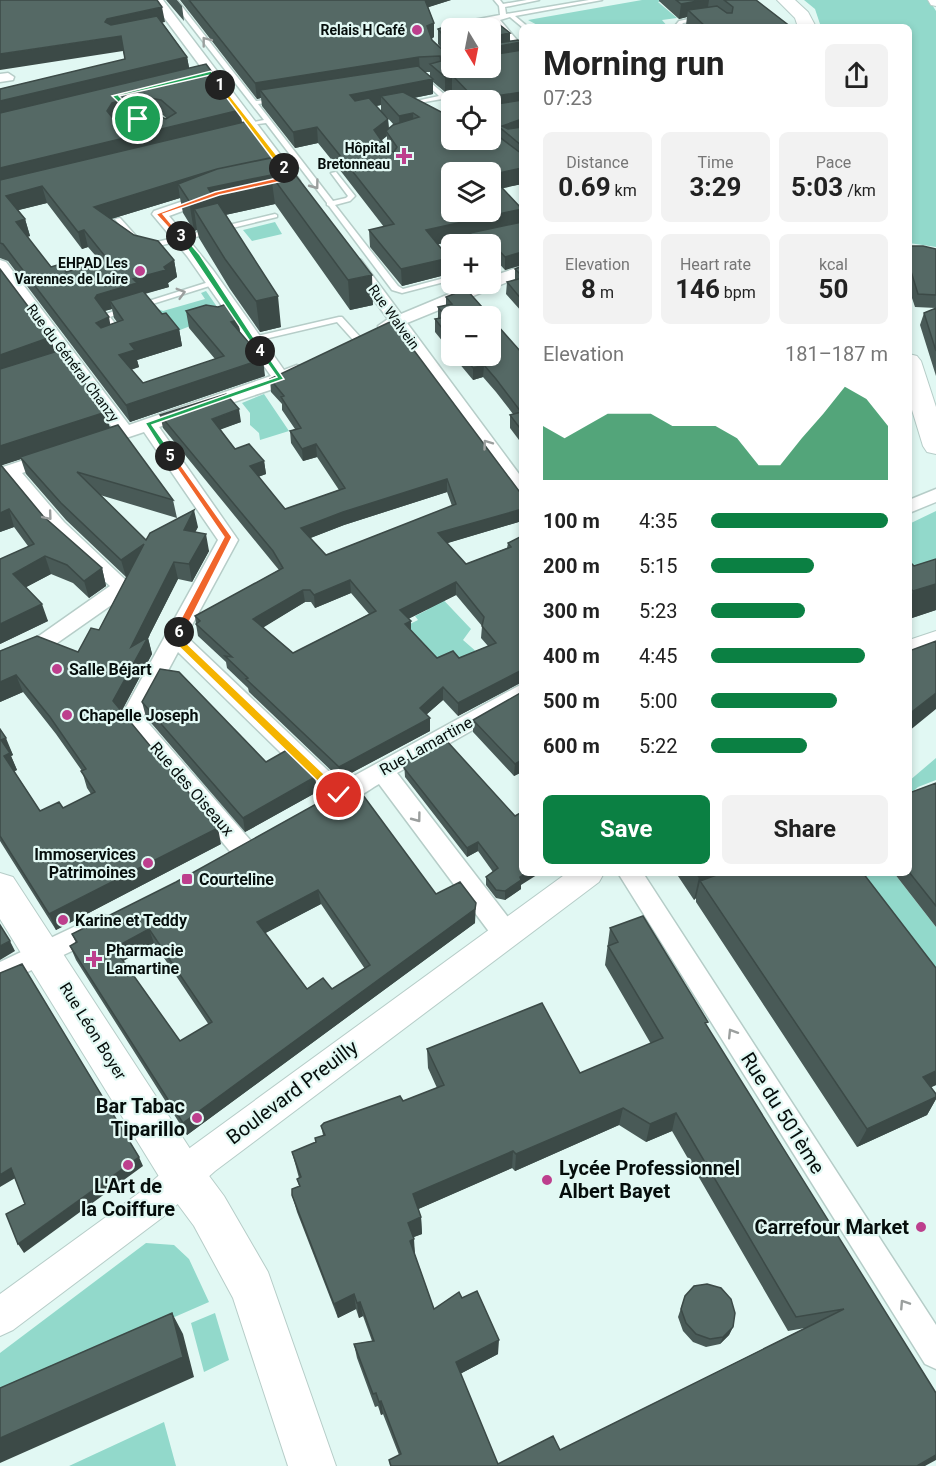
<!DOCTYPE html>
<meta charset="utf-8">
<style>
body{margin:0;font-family:Roboto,sans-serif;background:#f2f2f2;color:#222;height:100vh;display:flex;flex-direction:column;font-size:22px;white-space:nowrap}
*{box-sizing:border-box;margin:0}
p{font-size:20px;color:#767676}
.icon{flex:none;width:33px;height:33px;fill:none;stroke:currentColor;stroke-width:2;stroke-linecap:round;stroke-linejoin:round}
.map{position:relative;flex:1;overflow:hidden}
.panel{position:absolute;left:519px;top:24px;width:393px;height:852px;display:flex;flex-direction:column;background:#fff;border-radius:9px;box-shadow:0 3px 9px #0003}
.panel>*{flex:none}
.needle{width:39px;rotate:170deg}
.controls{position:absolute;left:441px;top:18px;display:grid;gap:12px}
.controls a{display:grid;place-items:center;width:60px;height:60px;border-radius:9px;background:#fff;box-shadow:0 3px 9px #0003;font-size:30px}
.pin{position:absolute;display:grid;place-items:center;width:51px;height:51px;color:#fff;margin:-26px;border:3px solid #fff;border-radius:50%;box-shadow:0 2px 6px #0007}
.km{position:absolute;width:30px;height:30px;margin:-15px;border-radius:50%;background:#222;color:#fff;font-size:16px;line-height:30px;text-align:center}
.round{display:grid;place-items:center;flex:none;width:63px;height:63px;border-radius:9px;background:#f2f2f2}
.headline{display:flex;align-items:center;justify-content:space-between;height:102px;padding:0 24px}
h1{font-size:33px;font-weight:700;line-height:45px}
.metrics{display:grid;grid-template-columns:repeat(3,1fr);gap:9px;height:102px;padding:6px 24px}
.metrics div{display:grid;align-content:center;border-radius:9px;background:#f2f2f2;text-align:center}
.metrics b{font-size:26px;font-weight:700}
.metrics small{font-size:16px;font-weight:400}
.metrics p{font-size:16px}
.chart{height:168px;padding:12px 24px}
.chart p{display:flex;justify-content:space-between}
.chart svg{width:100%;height:108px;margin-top:6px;fill:#0b8043;opacity:.7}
.cta{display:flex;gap:12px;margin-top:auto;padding:12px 24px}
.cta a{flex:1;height:69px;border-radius:9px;background:#0b8043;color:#fff;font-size:24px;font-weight:700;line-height:69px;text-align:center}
.cta a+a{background:#f2f2f2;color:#222}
ul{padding:0 24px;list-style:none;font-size:20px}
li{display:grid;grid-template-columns:96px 72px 1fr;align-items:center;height:45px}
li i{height:15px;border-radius:8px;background:#0b8043}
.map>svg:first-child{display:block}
</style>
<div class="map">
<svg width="936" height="1466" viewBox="0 0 936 1466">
<rect width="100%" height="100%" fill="#e1f8f3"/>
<path fill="#92d9cb" d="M642 0H666L658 2 677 18 662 20 668 27H541L528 20Z
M804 0H929L936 11V247L909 243V27H821L815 9Z
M275 222 282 234 252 241 243 230Z
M206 291 222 314 172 333 153 307 163 311 205 299 201 293Z
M264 394 289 431 260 440 259 433 250 425V413L242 403Z
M936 511V586L909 595V524Z
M435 591 471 629 463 640 486 660 433 665 406 626 418 620 415 616 427 610Z
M936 758V780L918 787 909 795V781Z
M850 873H894L936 927V986Z
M146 1243 174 1245 189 1259 209 1302 0 1393V1353Z
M215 1313 229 1360 204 1372 191 1323Z
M164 1422 176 1466H69Z"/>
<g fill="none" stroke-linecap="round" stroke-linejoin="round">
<g stroke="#b6cdc8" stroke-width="3">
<path id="service" d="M171 0H177L256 101 278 99V101L258 104 333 201 346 198 348 196 331 173 336 172 355 196 350 201 335 205 398 286 403 289 452 276V280L402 293 392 290 329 206 327 205V203L266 123 249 125V123L264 120Z
M494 0H500L503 4 527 0H539L505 7 506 14 589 0H602L515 16 528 27H522L510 17 500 20 522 46V52L500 29 495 19 454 26 455 28 452 29 447 25 500 15 499 6Z
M699 17 701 18V20L683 23 680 27H674L679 21Z
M423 76 452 101V107L442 99 407 105V103L439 96 421 79 420 78Z
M275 214 277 215V217L142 250H139L115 219 120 218 144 245Z
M483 237 487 239 486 241 466 244H452V255L442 247 454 244V242Z
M212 281 219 283 143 307 136 305Z
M122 308 129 310 110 317 123 334 119 336H116L101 316Z
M339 317H342L361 338V342H355L337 322 252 342 248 340 249 338Z"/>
</g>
<g stroke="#b6cdc8" stroke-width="3">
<path id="minor" d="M151 0H163L298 178 300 181 298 184H288Z
M8 73 14 77 13 80 0 82V74Z
M157 114 162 115V121L126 127 137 138 135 141H125L112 127C121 114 142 115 157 114Z
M210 192 215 193 217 196 215 199 169 216 213 270 284 370 297 365 306 370 270 390 159 427 238 540 186 636 341 783 522 684V702L397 773 514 925 518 933 514 941 505 944 496 941 379 784C363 793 340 813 322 807L318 800 322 793 178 652 143 717 251 841 254 848 251 855 242 858 233 855 120 718 218 540 144 432 102 446H90L87 442 90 438 114 430 0 276V260L6 262 129 425 271 376 187 256 152 214 154 211Z
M355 258 361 260 401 314 473 284H490V277L522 266V276L407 323 522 478V497L515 495 394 328 380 330 378 326 388 319 347 263Z
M51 451 60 457 58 461 22 473 64 522 133 587 130 592 50 648 0 669V652L36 638 110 586 50 532 6 478 0 480V468Z
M936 489V502L909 513V500Z
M618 873H643L936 1325V1369L925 1364Z
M101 914 110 917 114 925 110 933 0 985V962Z"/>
</g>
<g stroke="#b6cdc8" stroke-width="2">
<path id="tertiary" d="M928 0H936V6L931 5Z
M936 631V650L909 659V640Z
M567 873H604L599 882 215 1171 163 1217 13 1330 0 1336V1294L139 1193 191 1147Z"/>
</g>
<g stroke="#b6cdc8" stroke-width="2">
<path id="secondary" d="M777 0H795L808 12 816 27H798L795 18Z
M909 354 917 356 921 361 936 407V454L927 452 923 446 909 400Z"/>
</g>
<g stroke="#b6cdc8" stroke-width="2">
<path id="primary" d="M0 873 13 877 198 1161 224 1196 268 1272 336 1466H288L233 1298 194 1226 168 1191 0 919Z"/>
</g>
<use href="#service" fill="#fff" fill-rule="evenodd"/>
<use href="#minor" fill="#fff" fill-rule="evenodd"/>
<use href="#tertiary" fill="#fff" fill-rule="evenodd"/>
<use href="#secondary" fill="#fff" fill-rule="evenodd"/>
<use href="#primary" fill="#fff" fill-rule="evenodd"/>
</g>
<path fill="#495a57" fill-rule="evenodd" d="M0 0 165 22H162L187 57 189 68 240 110 242 122 373 305 350 310 275 204 225 215 281 327 260 332 230 289 199 238 197 230 194 231 183 213 180 198 111 219 134 235 174 260 177 277 168 283 169 287 145 294 162 314 179 329 182 346 137 360 139 367 131 370 143 383 215 359 189 328 186 311 238 320 240 333 265 376 130 422 8 261 0 258V89L125 59 123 51ZM153 114 163 115 167 119H166ZM128 115 130 126 126 128 120 127 114 120 115 119ZM47 203 82 249 88 247 101 262 66 272 51 267 27 237 30 236 25 219 18 210ZM112 309 114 318 117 322 110 325 104 311Z
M166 0H177L182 6 184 21Z
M180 0H451L428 7 434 23V37L431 39 441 48 438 44V29L449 25 496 22 510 33V41L518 40 521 42 520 50H522V184L502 188 522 209V265L505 270 494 258 490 259V244H470V237L438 244 449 258V274L402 286 370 247 369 230 384 227 343 174 318 143 295 148 262 106 261 98 257 99ZM452 28H490V68H452ZM425 72H430V76ZM433 82 445 92 452 91 461 100H490V140H452V111L443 113 414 98 433 94ZM381 105V111L376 106ZM385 115 394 125 389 129 388 119ZM387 136V146L390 151 388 150 381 140ZM452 172H490V212H452Z
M659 0H756L791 27H689L686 25 687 17 679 19 659 1Z
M909 246 936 249V308L915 307 909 289Z
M522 266V312L506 294 507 282 515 280V269Z
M0 269 55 352 110 427 173 500 177 518 100 495 146 540 198 527 195 532 209 551 192 582 178 579 148 638 152 654 121 712 221 844 56 930 0 841V729L13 755 11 756 17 770 14 771 40 811 63 808 91 794 87 788 82 771 56 734 23 692 0 702V651L78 652 99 630 127 576 126 577 66 520 26 474 21 459 1 465 43 516 102 568 106 586 89 598 73 583 51 574 26 587 48 621 0 644 28 546 14 527 0 532Z
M446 297 490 316H452V353L435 332V319L438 318V307L446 305Z
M936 308V376L920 325 924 313Z
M521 352H522V444L510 428V415L513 414 496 392 483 377 473 380 453 356H490Z
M270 379 522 521 447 543 466 564 507 548 508 543 522 536V682L458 716 443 700 426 715 430 731 340 779 249 692 248 688 227 668 226 662 198 636 196 624 195 616 279 570 274 564 163 428 160 415 241 422 220 429 235 449 264 461 266 474 258 477 285 509 339 490 317 457 303 461 291 443 290 431 295 429 282 410V404L271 392ZM447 492 452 506 326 555 310 538 344 525ZM351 593 369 614 293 653 263 627 305 602H311L315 608ZM456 595 482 626 481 638 488 646 459 658H437L411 631V621L408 619Z
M936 559V610L909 619V561L914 566Z
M522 692V772L514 776 473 732V720Z
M142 702 266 762 315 777 317 792 245 832 146 717Z
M404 762 521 885V889L505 900 496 898 486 885V877L493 872 478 851 467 857 405 777Z
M936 783V927L894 873H909V793Z
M676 873H863L936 1085 931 1087 936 1094V1099L927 1115 857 1147 696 902V898L694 900Z
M176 882 436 894 475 917V923L187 1135 76 960 70 946 76 943 72 934ZM321 904 365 969 332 989H307L265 933ZM154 943 209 1025 180 1041 123 961Z
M610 928 707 1027 925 1466H390L389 1460 399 1455 383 1414 381 1415 378 1406 375 1407 357 1358 354 1344 372 1341 363 1316 359 1318 356 1309 338 1318 297 1212 292 1195 299 1186 297 1179 299 1178 292 1152 316 1142 323 1135 321 1126 403 1101 437 1088 428 1068 427 1049 580 1073 651 1044 605 965ZM619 1125 646 1142 672 1131 788 1331 805 1328 560 1450 498 1464 460 1374 498 1354 462 1298 434 1309 415 1255 413 1237 422 1234 421 1217 418 1209 512 1168 515 1171Z
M685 1296 733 1327 729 1335 720 1344 706 1347 693 1342 683 1331 678 1317Z"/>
<path fill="#3c4a47" d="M423 0H451L423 9Z
M702 0H709L707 14 688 10 687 17 679 19 681 4Z
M162 7 165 22 110 34 105 22 107 19Z
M434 23V37L427 41V26Z
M510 33V44L521 42 520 57 490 63V37Z
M121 36 123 51 0 70V54Z
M187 57 190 72 0 117V101Z
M419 57 420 72 260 90 261 98 257 99 255 83Z
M452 75V91L445 92V77Z
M433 79V94L388 103 381 96V105L351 111 350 95Z
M522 92V108L490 113V100H489L490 97Z
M138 96 141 112H127L128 115 115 119 110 127 107 111 112 103Z
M240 110 242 126 0 186V168Z
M413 113 414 129 400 132 399 116Z
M388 119 389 134 386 131 387 136 375 146 374 130Z
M522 119V135L502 129V126Z
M317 127 318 143 295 148 293 132Z
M522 168V184L490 191V175Z
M209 172 271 175 275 204 216 217 194 209 197 230 194 231 189 201 178 184 180 198 98 223 94 207Z
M42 186 47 203 11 212 6 196Z
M522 209 521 226 470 233V237L426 247V230Z
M25 219 30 236 20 239 16 222Z
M84 230 88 247 82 249 78 232Z
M495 246 494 258 490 259V247Z
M522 252V265L505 270V257Z
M449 258V274L402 286 401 269Z
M174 260 177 277 168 283 169 287 139 295 110 301 112 309 101 312 95 298 97 295 164 267Z
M372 275 373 305 350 310 348 280Z
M278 296 281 327 260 332 256 301Z
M109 317 112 334 100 340 96 323Z
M238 320 241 337 231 322Z
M179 329 182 346 137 360 139 367 123 372 119 355 130 344Z
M51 337 55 354 0 374V355Z
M263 359 265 376 130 422 126 405Z
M484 365 483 377 473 380V368Z
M239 409 241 422 214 432 212 419Z
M106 412 110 429 20 457 21 459 0 466V446Z
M316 444 317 457 303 461 302 449Z
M264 461 266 474 252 479 250 466Z
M447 479V492L344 525 303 541 301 528 343 512Z
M9 509 14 527 0 532V513Z
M522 509V521L438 546V533Z
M194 510 198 527 187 548 184 530Z
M206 534 209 551 192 582 189 564Z
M144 544 148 561 126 577 121 560Z
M45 556 51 574 19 591 13 574Z
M174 562 178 579 148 638 152 654 118 718 113 701 131 647Z
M102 568 106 586 89 598 84 581Z
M350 580 351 593 315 608 314 595Z
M456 582V595L400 623V610Z
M936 584V610L909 619V603L913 591Z
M303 590 305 602 256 632 253 619Z
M42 604 48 621 0 644V624Z
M411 621V634L405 624Z
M522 670V682L458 716V703Z
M16 675 23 692 0 702V682Z
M443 687V700L420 720V708Z
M936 693V709L909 731V714Z
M430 718V731L340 779 339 767Z
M6 738 13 755 11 756 17 770 11 773 4 756 1 740Z
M522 760V772L514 776 515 764Z
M315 777 317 792 245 832 243 818Z
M218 828 221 844 56 930 49 914Z
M478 842V851L467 857V848Z
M526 873H540L521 885V889L505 900V891L520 877Z
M705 873H728L700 881 696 898 694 900 699 877Z
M318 890 321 904 260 936 257 922Z
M476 903 475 923 187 1135 183 1123Z
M149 929 154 943 120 963 114 948Z
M10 941 15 951 0 960V946Z
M936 1071V1085L913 1096 923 1077Z
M936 1097V1099L927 1115 857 1147 867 1129Z
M623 1108 619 1125 515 1171 516 1154Z
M676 1113 672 1131 646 1142 650 1124Z
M513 1151 512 1168 414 1211 413 1194Z
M139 1157 143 1166 24 1253 18 1244Z
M11 1168 17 1177 0 1187V1175Z
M421 1217 422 1234 409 1239 408 1223Z
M414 1239 415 1255 410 1241Z
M354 1294 356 1309 338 1318 334 1304Z
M360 1302 363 1316 359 1318 357 1303Z
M172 1313 183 1334 194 1377 0 1463V1438Z
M733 1327 729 1335 720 1344 723 1337Z
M499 1340 498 1354 456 1376V1362Z
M381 1401 383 1414 381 1415 379 1402Z
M936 1455V1460L925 1466H917Z"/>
<path fill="#556965" stroke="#3c4a47" stroke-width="1.5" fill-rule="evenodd" d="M0 0H157L162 7 107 19 105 22 111 25 157 16 187 57 0 101V89L125 59 121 36 0 54Z
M189 0H425L434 23 427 26 432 40 449 56V60L452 61V68H490V55L522 50V92L490 97 489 100H476L452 75 445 77 430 64 441 61 440 56 419 57 255 83Z
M676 0H703L681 4Z
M724 0H756L791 27H706L688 10 717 6 727 13H732L733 7Z
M496 22 510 33 490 37V28H452V47L438 29 449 25Z
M518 40 521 42 490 48V44Z
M206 64 240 110 0 168V113ZM138 96 161 100 176 113 166 119 144 110 127 112 136 123 126 128 120 127 107 111 112 103Z
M418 66 433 79 350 95 355 101 369 98 388 119 374 130 388 150 394 152 397 147 386 131 393 125 419 117 413 113 399 116 381 96 403 92 443 113 452 111V140H490V130L522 154V168L490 175V172H452V212H490V175L522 209 426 230 449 258 401 269 369 230 394 224 342 158 317 127 293 132 260 90Z
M522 100V119L502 126 508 129 522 127V146L492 121H490V105Z
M248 121 274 157 217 169 94 207 134 235 158 241 174 260 164 267 166 270 133 279 137 283 97 295 95 298 109 317 96 323 101 328 123 320 110 301 143 291 162 314 166 313 179 329 130 344 135 350 119 355 143 383 224 356 186 311 206 305 218 307 227 304 238 320 231 322 263 359 126 405 3 244 0 243V180ZM42 186 78 232 84 230 108 260 66 272 61 264 51 267 16 222 25 219 6 196Z
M281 156 372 275 348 280 271 175 208 188 213 196 189 201 178 184 217 169Z
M218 203 278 296 256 301 225 259 194 209Z
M522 222V252L505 257 495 246 490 247V244H480L470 233Z
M909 246H923L936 249V295L918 294 909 265Z
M522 266V276L515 269Z
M0 269 51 337 0 355Z
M522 278V300L507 282Z
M466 289 490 316H452V341L435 319 446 317 438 307 452 304 446 297Z
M936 308V351L924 313Z
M490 317 521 352H522V431L510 415 521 412 496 379 484 365 473 368 463 356H490Z
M392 321 522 495V509L438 533 466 564 511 547 508 543 522 536V670L458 703 443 687 420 708 430 718 339 767 246 679 248 678 225 656 232 657 196 624 200 621 195 616 283 568 273 551 160 415 226 394 239 409 212 419 235 449 249 444 264 461 250 466 285 509 345 488 316 444 302 449 290 431 301 428 281 397 284 396 270 379ZM447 479 456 504 326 555 301 528 343 512ZM350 580 376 611 293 653 253 619 303 590H310L314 595ZM456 582 484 617 482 626 496 643 459 658 453 651 437 658 405 624 411 621 400 610Z
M61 350 106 412 0 446V369Z
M118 425 173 500 77 472 146 540 150 533 194 510 184 530 206 534 189 564 174 562 131 647 148 637 113 701 218 828 49 914 0 836V729L6 738 1 740 10 753 4 756 40 811 59 802 63 808 95 792 81 771 86 769 50 717 16 675 0 682V651L37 636 78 652 91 628 99 630 144 544 121 560 61 503 20 457Z
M0 464 43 516 102 568 84 581 67 565 45 556 13 574 42 604 0 624V559L34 544 9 509 0 513Z
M936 559V584L913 591 909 587V561L914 566Z
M936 641V693L909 714V651Z
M160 669 179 672 266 762 287 750 315 777 243 818 142 702Z
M522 692V760L515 764 473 720Z
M445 739 515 816 522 812V873H526L520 877 521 880 505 891 496 890 486 877 498 868 478 842 467 848 404 768V762Z
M354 783 436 894 460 882 476 903 475 909 183 1123 70 946 77 942 72 934 176 882ZM318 890 370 965 332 989 323 978 307 989 257 922ZM149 929 212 1022 180 1041 114 948Z
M936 783V906L909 872V793Z
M696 873H705L699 877Z
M722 873H863L936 968V1071L923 1077 936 1094V1097L867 1129 700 881Z
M643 916 708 1022 705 1023 936 1393V1455L917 1466H391L389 1460 401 1454 381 1401 379 1402 376 1393 373 1394 354 1344 374 1341 360 1302 357 1303 354 1294 334 1304 292 1195V1189L300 1186 297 1179 301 1177 292 1152 316 1142 315 1138 325 1135 321 1126 324 1123 400 1096 403 1101 444 1085 427 1049 542 1003 580 1073 663 1038 608 946 618 942 610 928ZM623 1108 650 1124 676 1113 796 1317 844 1309 560 1450 553 1436 498 1464 456 1362 499 1340 477 1291 462 1298 459 1292 434 1309 410 1241 414 1239 408 1223 421 1217 413 1194 513 1151 516 1154Z
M0 925 10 941 0 946Z
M22 964 139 1157 18 1244 6 1214 25 1204 11 1168 0 1175V973Z
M707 1284 721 1288 731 1299 735 1313 733 1327 723 1337 710 1339 696 1334 686 1323 681 1309 685 1296 694 1286Z
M172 1313 183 1357 0 1438V1388Z"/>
<defs><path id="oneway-chevron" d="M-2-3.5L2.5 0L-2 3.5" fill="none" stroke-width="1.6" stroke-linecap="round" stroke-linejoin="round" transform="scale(1.5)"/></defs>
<g stroke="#9b9f9e">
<use href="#oneway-chevron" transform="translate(206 41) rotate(-128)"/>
<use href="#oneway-chevron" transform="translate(315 185) rotate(53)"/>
<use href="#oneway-chevron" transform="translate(181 293) rotate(-16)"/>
<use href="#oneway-chevron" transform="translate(487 444) rotate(-126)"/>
<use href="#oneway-chevron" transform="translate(48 516) rotate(50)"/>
<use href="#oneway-chevron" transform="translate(417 818) rotate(53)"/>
<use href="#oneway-chevron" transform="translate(732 1033) rotate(-122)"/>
<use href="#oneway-chevron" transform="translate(904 1304) rotate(-123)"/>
</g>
<path fill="#22a559" stroke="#fff" stroke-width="1.5" d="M211 71 222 86H218L210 75 119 96 140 118 138 121 112 96Z"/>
<path fill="#f5b400" stroke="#fff" stroke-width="1.5" d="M220 83 286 167V170H281L218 86Z"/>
<path fill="#f0652b" stroke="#fff" stroke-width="1.5" d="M281 167H286L292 179 219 195 163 214 183 238H178L156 214 215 192 286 176Z"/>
<path fill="#22a559" stroke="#fff" stroke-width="1.5" d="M178 235H183L200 255 263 352H257Z"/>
<path fill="#22a559" stroke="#fff" stroke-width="1.5" d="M257 349H263L284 379 152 425 174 456 167 458 145 423 277 377Z"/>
<path fill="#f0652b" stroke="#fff" stroke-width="1.5" d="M167 454H173L232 537 184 632 179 635 174 632 224 537Z"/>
<path fill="#f5b400" stroke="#fff" stroke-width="1.5" d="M176 629H182L180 637 343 792V798H335L172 640Z"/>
<g fill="#bd3f8d" stroke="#e1f8f3" stroke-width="2">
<circle cx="417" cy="30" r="6"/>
<path d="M401 147h6v6h6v6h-6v6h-6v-6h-6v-6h6z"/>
<circle cx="140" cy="271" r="6"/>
<circle cx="57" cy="669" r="6"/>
<circle cx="67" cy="715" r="6"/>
<circle cx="148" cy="863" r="6"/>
<rect x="181" y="873" width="12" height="12" rx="3"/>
<circle cx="63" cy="920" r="6"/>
<path d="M91 950h6v6h6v6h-6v6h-6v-6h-6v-6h6z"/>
<circle cx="197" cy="1118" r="6"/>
<circle cx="128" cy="1165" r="6"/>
<circle cx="547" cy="1180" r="6"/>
<circle cx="921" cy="1227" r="6"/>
</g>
<g text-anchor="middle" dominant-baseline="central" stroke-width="4.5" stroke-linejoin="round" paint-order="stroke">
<g font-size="14" font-weight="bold" fill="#060e0c" stroke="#e1f8f3" text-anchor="end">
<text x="405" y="30">Relais H Café</text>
<text x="390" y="148">Hôpital<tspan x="390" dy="16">Bretonneau</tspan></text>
<text x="128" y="263">EHPAD Les<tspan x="128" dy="16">Varennes de Loire</tspan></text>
</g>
<g font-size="14" fill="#060e0c" stroke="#e1f8f3">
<text transform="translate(394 317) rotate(54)">Rue Walvein</text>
<text transform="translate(73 363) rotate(53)">Rue du Général Chanzy</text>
</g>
<g font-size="16" font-weight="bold" fill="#060e0c" stroke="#e1f8f3" text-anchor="start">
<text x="69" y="669">Salle Béjart</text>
<text x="79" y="715">Chapelle Joseph</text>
<text x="136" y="854" text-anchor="end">Immoservices<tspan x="136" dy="18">Patrimoines</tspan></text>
<text x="199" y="879">Courteline</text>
<text x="75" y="920">Karine et Teddy</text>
<text x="106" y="950">Pharmacie<tspan x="106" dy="18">Lamartine</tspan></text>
</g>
<g font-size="16" fill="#060e0c" stroke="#e1f8f3">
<text transform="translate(426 746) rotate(-29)">Rue Lamartine</text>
<text transform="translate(192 789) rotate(49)">Rue des Oiseaux</text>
<text transform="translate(93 1031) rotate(58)">Rue Léon Boyer</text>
</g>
<g font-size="20" fill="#060e0c" stroke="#e1f8f3">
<text transform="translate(292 1092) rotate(-37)">Boulevard Preuilly</text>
<text transform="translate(783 1113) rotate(58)">Rue du 501ème</text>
</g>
<g font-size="20" font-weight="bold" fill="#060e0c" stroke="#e1f8f3" text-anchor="end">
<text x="185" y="1106">Bar Tabac<tspan x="185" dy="23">Tiparillo</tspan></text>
<text x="559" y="1168" text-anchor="start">Lycée Professionnel<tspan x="559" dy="23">Albert Bayet</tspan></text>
<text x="128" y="1186" text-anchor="middle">L'Art de<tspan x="128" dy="23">la Coiffure</tspan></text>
<text x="909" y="1227">Carrefour Market</text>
</g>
</g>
</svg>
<div class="controls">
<a><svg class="needle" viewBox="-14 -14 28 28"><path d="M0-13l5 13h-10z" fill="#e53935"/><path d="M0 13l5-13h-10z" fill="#767676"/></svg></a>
<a><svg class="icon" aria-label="locate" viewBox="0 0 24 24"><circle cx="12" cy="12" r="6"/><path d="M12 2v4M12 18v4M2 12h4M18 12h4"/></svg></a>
<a><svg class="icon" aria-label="layers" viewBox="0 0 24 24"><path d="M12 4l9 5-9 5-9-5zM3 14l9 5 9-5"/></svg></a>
<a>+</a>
<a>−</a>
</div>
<div class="pin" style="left:138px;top:119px;background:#1e9e55"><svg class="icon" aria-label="arrive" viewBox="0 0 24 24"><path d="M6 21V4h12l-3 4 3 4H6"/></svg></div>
<div class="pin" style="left:339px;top:795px;background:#d93025"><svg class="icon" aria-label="check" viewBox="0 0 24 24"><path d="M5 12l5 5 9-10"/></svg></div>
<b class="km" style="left:220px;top:85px">1</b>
<b class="km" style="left:284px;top:168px">2</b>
<b class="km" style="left:181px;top:236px">3</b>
<b class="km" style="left:260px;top:351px">4</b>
<b class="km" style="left:170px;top:456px">5</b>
<b class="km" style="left:179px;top:632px">6</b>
<section class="panel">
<div class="headline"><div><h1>Morning run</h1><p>07:23</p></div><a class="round"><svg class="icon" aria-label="share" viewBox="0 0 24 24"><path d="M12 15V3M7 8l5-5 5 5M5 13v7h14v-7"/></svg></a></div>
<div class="metrics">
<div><p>Distance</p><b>0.69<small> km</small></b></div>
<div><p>Time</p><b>3:29</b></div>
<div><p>Pace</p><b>5:03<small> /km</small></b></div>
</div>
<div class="metrics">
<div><p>Elevation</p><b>8<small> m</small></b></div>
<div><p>Heart rate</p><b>146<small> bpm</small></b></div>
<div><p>kcal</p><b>50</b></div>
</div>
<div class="chart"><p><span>Elevation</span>181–187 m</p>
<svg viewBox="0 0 160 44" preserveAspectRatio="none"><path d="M0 44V22L10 27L20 22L30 17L40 17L50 17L60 22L70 22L80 22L90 27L100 38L110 38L120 27L130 17L140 6L150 11L160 22V44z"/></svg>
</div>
<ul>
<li><b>100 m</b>4:35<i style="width:100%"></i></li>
<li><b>200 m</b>5:15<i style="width:58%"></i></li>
<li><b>300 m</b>5:23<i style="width:53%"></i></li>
<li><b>400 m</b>4:45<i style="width:87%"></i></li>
<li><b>500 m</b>5:00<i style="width:71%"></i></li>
<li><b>600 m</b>5:22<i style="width:54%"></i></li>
</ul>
<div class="cta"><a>Save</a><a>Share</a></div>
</section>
</div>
